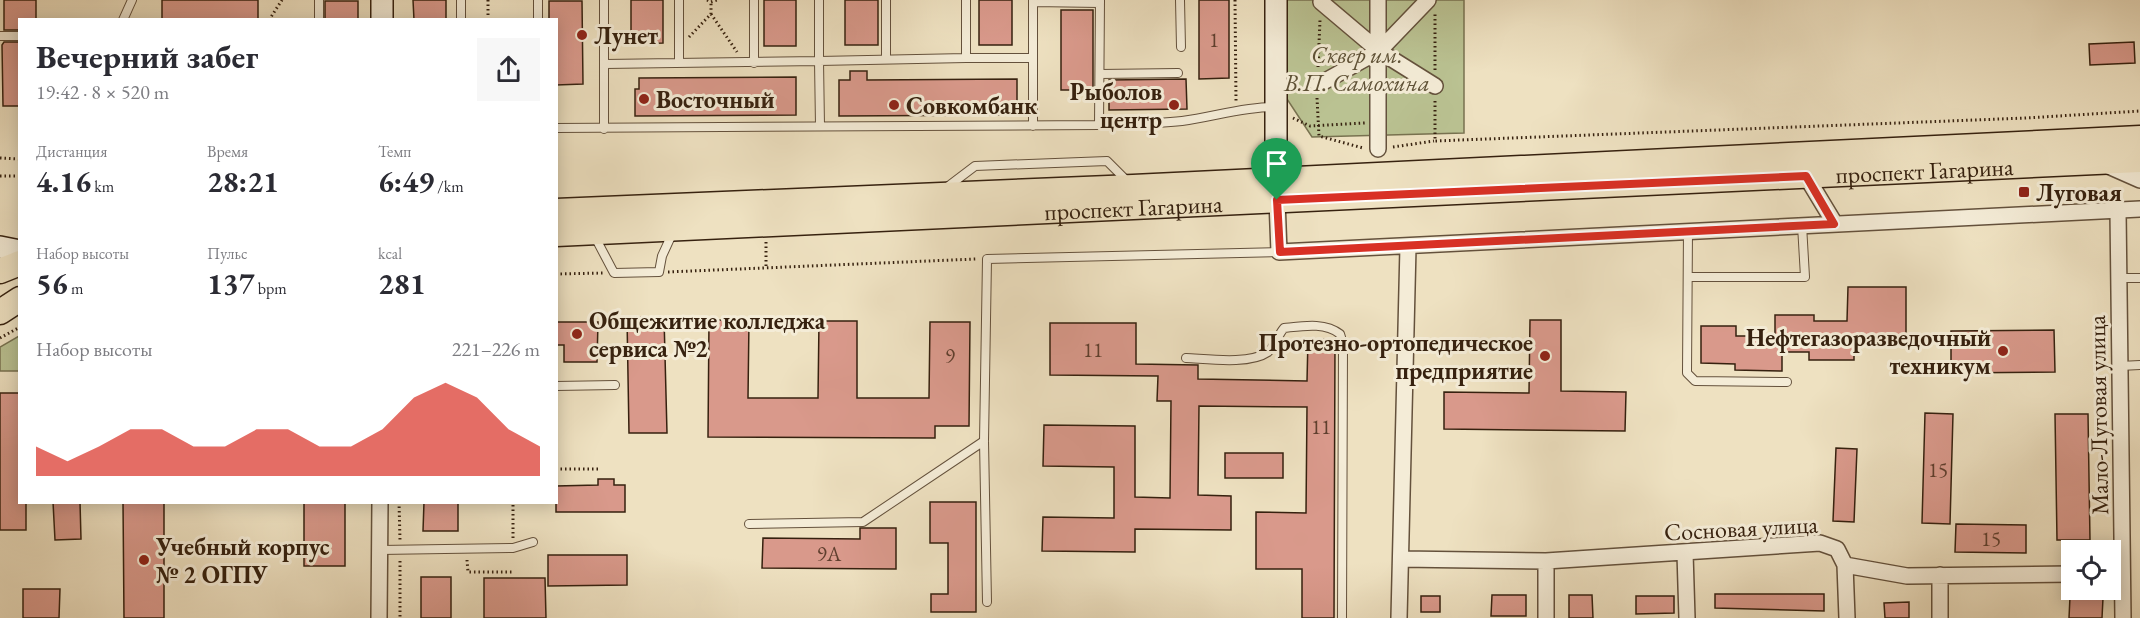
<!DOCTYPE html>
<html lang="ru">
<meta charset="utf-8">
<style>
body{margin:0;font-family:"EB Garamond",serif;background:#f7f7f7;color:#2b2b33;height:100vh;display:flex;flex-direction:column;font-size:22px;white-space:nowrap}
*{box-sizing:border-box;margin:0}
p{font-size:20px;color:#7c7c81}
.icon{flex:none;width:33px;height:33px;fill:none;stroke:currentColor;stroke-width:2;stroke-linecap:round;stroke-linejoin:round}
.map{position:relative;flex:1;overflow:hidden}
.panel{position:absolute;left:18px;top:18px;width:540px;height:486px;display:flex;flex-direction:column;background:#fff;border-radius:0px;box-shadow:0 3px 15px #0003}
.panel>*{flex:none}
.tools{position:absolute;left:2061px;top:540px;display:grid;gap:12px}
.tools a{display:grid;place-items:center;width:60px;height:60px;border-radius:0px;background:#fff;box-shadow:0 3px 15px #0003;font-size:30px}
.pin{position:absolute;display:grid;place-items:center;width:51px;height:51px;color:#fff;margin:-62px -26px;border-radius:50% 50% 50% 0;rotate:-45deg;box-shadow:0 0 6px #0007}
.pin .icon{rotate:45deg}
.round{display:grid;place-items:center;flex:none;width:63px;height:63px;border-radius:0px;background:#f7f7f7}
.summary{display:flex;align-items:center;justify-content:space-between;height:102px;padding:0 18px}
h1{font-size:33px;font-weight:700;line-height:45px}
.metrics{display:grid;grid-template-columns:repeat(3,1fr);gap:9px;height:102px;padding:6px 18px}
.metrics div{display:grid;align-content:center}
.metrics b{font-size:30px;font-weight:700}
.metrics small{font-size:16px;font-weight:400}
.metrics p{font-size:16px}
.chart{height:168px;padding:12px 18px}
.chart p{display:flex;justify-content:space-between}
.chart svg{width:100%;height:108px;margin-top:6px;fill:#d93025;opacity:.7}
.map>svg:first-child{display:block}
</style>
<div class="map">
<svg width="2140" height="618" viewBox="0 0 2140 618">
<rect width="100%" height="100%" fill="#eee1c1"/>
<filter id="stains"><feTurbulence type="fractalNoise" baseFrequency=".00333" numOctaves="4"/><feColorMatrix values="0 0 0 0 .2 0 0 0 0 .09 0 0 0 0 .02 0 0 0 .5 -.17"/></filter>
<radialGradient id="worn" r=".72"><stop offset=".6" stop-color="#630" stop-opacity="0"/><stop offset="1" stop-color="#630" stop-opacity=".3"/></radialGradient>
<path fill="#bac292" stroke="#787250" stroke-width="1.5" d="M1287 0H1464V133L1312 137 1287 99Z
M19 336V371H0V347Z"/>
<path fill="#d9998b" stroke="#36210f" stroke-width="1.5" d="M4 0H36V20H20V30H4Z
M162 0H258V20H162Z
M413 0H446V20H414Z
M631 0H663V43L631 44Z
M764 0H796V46H764Z
M845 0H878V45H845Z
M979 0H1012V45H979Z
M1199 0H1229V78L1199 79Z
M325 1H358V20H325Z
M549 1H582L583 84 556 85V20H549Z
M1061 10H1093V90H1061Z
M4 42H20V106H3L2 45Z
M2134 42 2135 63 2090 65 2089 44Z
M850 71H867V80L1017 79V115L839 116V80H850Z
M796 77V115L635 116V89H639V78Z
M1186 79 1187 109 1109 110V80Z
M1848 287H1906V339H1854V360H1809V352H1782V371L1735 370V364L1701 363V326H1736V336H1775V315H1814V321H1847Z
M638 317H664L667 433H629L627 318Z
M709 320H749L748 398H818L819 321H857V398H929L930 322H970L969 426H935V438L708 437Z
M1530 320H1561V391L1626 392 1625 431 1444 429V392L1529 393Z
M556 322H598L597 362H564V345H556Z
M1050 323H1136V364L1198 365V379L1307 381 1308 339H1335L1334 618H1302V569H1256V512L1306 513 1307 407 1199 406 1198 495 1231 496V530L1135 529V552L1042 551 1043 517 1114 518V467L1043 466 1044 425 1135 426V497L1170 498 1171 401H1157L1158 376 1050 375Z
M2054 330 2055 372 1951 373V331Z
M0 393H20V502H26V530H0Z
M1925 413 1953 414 1950 524 1922 523Z
M2055 414H2088L2090 540H2057Z
M1836 448 1857 449 1854 522 1833 521Z
M1225 453H1283V478H1225Z
M598 479H614V485H625V512H556V486L598 485Z
M53 502H80L81 539 55 540Z
M123 502H164V618H124Z
M304 502H345V566H304Z
M424 502H458V531H423Z
M930 502H976V612H931V594H948V543H930Z
M1956 524 2026 525V553L1955 552Z
M860 528H896V569L762 568 763 538 860 539Z
M548 555H627V585L548 586Z
M421 577H451V618H421Z
M484 578H545L546 618H484Z
M23 589H60L59 618H23Z
M1715 594H1824V611L1715 608Z
M1492 595H1526V616H1491Z
M1569 595H1592L1593 618H1569Z
M1421 596H1440V612H1421Z
M1636 596H1674V613L1636 614Z
M2070 597 2103 598 2102 618H2069Z
M1909 602V618H1885L1884 603Z"/>
<g fill="none" stroke-linecap="round" stroke-linejoin="round">
<g stroke="#64513c" stroke-width="10">
<path id="lane" d="M319 0V20
M461 0V20
M538 0V20
M679 0V63
M754 0V63
M886 0V59
M1033 0V126
M1180 0 1181 47
M1033 2 1100 3
M123 20 132 0
M0 36H20
M966 58H1033
M605 64 819 61V0
M1100 74 1178 73
M1099 125 1100 0
M820 126 819 61 966 58V0
M556 128 1099 125C1127 124 1155 124 1182 121 1213 117 1243 107 1273 107
M604 129V0
M946 188 975 166 1107 161 1128 182
M1688 231 1687 373 1695 381 1787 382
M595 237 614 273 659 272 662 256 673 232
M1688 277H1805L1802 225
M2119 278H2140
M1186 358C1208 359 1249 365 1268 352 1275 346 1278 335 1284 328 1303 326 1325 322 1340 334L1343 344 1342 618
M2120 366 2140 365
M556 386 615 385
M749 524 863 522 984 441
M380 550 513 548 533 542
M987 602 984 441 987 259 1279 252"/>
</g>
<g stroke="#64513c" stroke-width="18">
<path id="street" d="M1378 0V149
M1321 2 1379 51 1435 86
M1318 85 1379 51 1428 0
M2106 165 2140 180
M1806 176 1835 224
M1277 200 1279 252 2140 209
M2118 211 2123 618
M1685 553 1687 618
M1401 559 1546 561 1820 543 1837 549 1845 565 1907 576 2072 574
M1845 565 1847 618
M379 618 380 502
M1399 618 1408 247
M1546 618V561
M1940 618V575"/>
</g>
<g stroke="#36210f" stroke-width="24">
<path id="secondary" d="M382 20V0
M1276 180V0
M0 247 20 251"/>
</g>
<g stroke="#36210f" stroke-width="27">
<g id="primary">
<path d="M556 211 1133 187 2140 138"/>
<path id="s1" d="M556 234 2140 160"/>
<path d="M0 271 20 263"/>
<path d="M0 312 20 299"/>
</g>
</g>
<path stroke="#36210f" stroke-width="3" stroke-dasharray="1.5 3" stroke-linecap="butt" d="M488 0V20
M707 0 711 2 717 0
M1235 0 1236 101
M711 14 737 52
M269 20 282 0
M689 37 711 14V2
M1318 67 1320 20
M1435 70V14
M1317 98 1319 136 1363 148
M1435 101V141L2026 118 2140 111
M1293 118 1310 126 1365 123
M1393 147 1434 141
M0 158 20 159
M0 176H20
M766 242V267
M668 272 976 259
M556 274 604 273
M0 338 20 327
M556 469H601
M399 502 400 540
M513 538V502
M467 560 468 572H514
M400 561V618"/>
<use href="#lane" stroke="#f4ecd7" stroke-width="8"/>
<use href="#street" stroke="#f4ecd7" stroke-width="15"/>
<use href="#secondary" stroke="#f4ecd7" stroke-width="21"/>
<use href="#primary" stroke="#eee1c1" stroke-width="24"/>
</g>
<g fill="none" stroke-linecap="round" stroke-linejoin="round">
<g stroke="#fff" stroke-width="12">
<path id="route" d="M1806 176 1834 224 1280 252 1277 200Z"/>
</g>
<use href="#route" stroke="#d93025" stroke-width="8"/>
</g>
<g fill="#8f2418" stroke="#f4ecd7" stroke-width="2">
<circle cx="582" cy="35" r="6"/>
<circle cx="644" cy="99" r="6"/>
<circle cx="894" cy="105" r="6"/>
<circle cx="1174" cy="105" r="6"/>
<rect x="2018" y="186" width="12" height="12" rx="3"/>
<circle cx="577" cy="334" r="6"/>
<circle cx="2003" cy="351" r="6"/>
<circle cx="1545" cy="356" r="6"/>
<circle cx="144" cy="560" r="6"/>
</g>
<g text-anchor="middle" dominant-baseline="central" stroke-width="6" stroke-linejoin="round" paint-order="stroke">
<g font-size="21" fill="#5f3f2e">
<text x="1214" y="39">1</text>
<text x="1093" y="349">11</text>
<text x="950" y="355">9</text>
<text x="1321" y="426">11</text>
<text x="1938" y="469">15</text>
<text x="1991" y="538">15</text>
<text x="829" y="553">9А</text>
</g>
<g font-size="24" font-weight="bold" fill="#36210f" stroke="#f4ecd7" text-anchor="start">
<text x="594" y="35">Лунет</text>
<text x="1162" y="91" text-anchor="end">Рыболов<tspan x="1162" dy="28">центр</tspan></text>
<text x="656" y="99">Восточный</text>
<text x="906" y="105">Совкомбанк</text>
<text x="2036" y="192">Луговая</text>
<text x="589" y="320">Общежитие колледжа<tspan x="589" dy="28">сервиса №2</tspan></text>
<text x="1991" y="337" text-anchor="end">Нефтегазоразведочный<tspan x="1991" dy="28">техникум</tspan></text>
<text x="1533" y="342" text-anchor="end">Протезно-ортопедическое<tspan x="1533" dy="28">предприятие</tspan></text>
<text x="156" y="546">Учебный корпус<tspan x="156" dy="28">№ 2 ОГПУ</tspan></text>
</g>
<g font-size="24" font-style="italic" fill="#5e5136" stroke="#f4ecd7">
<text x="1357" y="54">Сквер им.<tspan x="1357" dy="28">В.П. Самохина</tspan></text>
</g>
<g font-size="24" fill="#36210f" stroke="#f4ecd7">
<text stroke="none"><textPath href="#s1" startOffset="1370">проспект Гагарина</textPath></text>
<text stroke="none"><textPath href="#s1" startOffset="578">проспект Гагарина</textPath></text>
<text transform="translate(2098 415) rotate(-91)">Мало-Луговая улица</text>
<text transform="translate(1741 528) rotate(-3)">Сосновая улица</text>
</g>
</g>
<rect width="100%" height="100%" filter="url(#stains)"/>
<rect width="100%" height="100%" fill="url(#worn)"/>
</svg>
<div class="tools">
<a><svg class="icon" aria-label="locate" viewBox="0 0 24 24"><circle cx="12" cy="12" r="6"/><path d="M12 2v4M12 18v4M2 12h4M18 12h4"/></svg></a>
</div>
<div class="pin" style="left:1277px;top:200px;background:#1e9e55"><svg class="icon" aria-label="arrive" viewBox="0 0 24 24"><path d="M6 21V4h12l-3 4 3 4H6"/></svg></div>
<section class="panel">
<div class="summary"><div><h1>Вечерний забег</h1><p>19:42 · 8 × 520 m</p></div><a class="round"><svg class="icon" aria-label="share" viewBox="0 0 24 24"><path d="M12 15V3M7 8l5-5 5 5M5 13v7h14v-7"/></svg></a></div>
<div class="metrics">
<div><p>Дистанция</p><b>4.16<small> km</small></b></div>
<div><p>Время</p><b>28:21</b></div>
<div><p>Темп</p><b>6:49<small> /km</small></b></div>
</div>
<div class="metrics">
<div><p>Набор высоты</p><b>56<small> m</small></b></div>
<div><p>Пульс</p><b>137<small> bpm</small></b></div>
<div><p>kcal</p><b>281</b></div>
</div>
<div class="chart"><p><span>Набор высоты</span>221–226 m</p>
<svg viewBox="0 0 160 44" preserveAspectRatio="none"><path d="M0 44V32L10 38L20 32L30 25L40 25L50 32L60 32L70 25L80 25L90 32L100 32L110 25L120 12L130 6L140 12L150 25L160 32V44z"/></svg>
</div>
</section>
</div>
